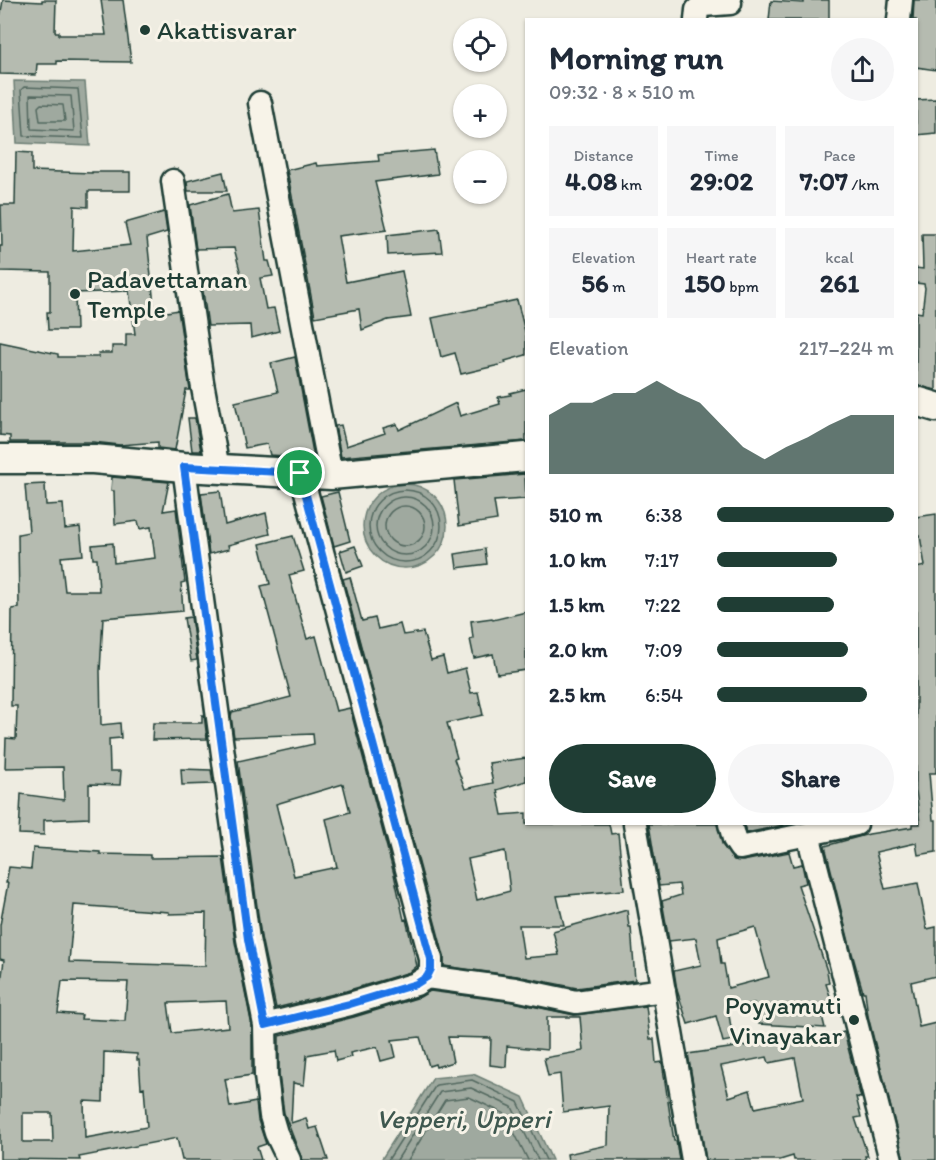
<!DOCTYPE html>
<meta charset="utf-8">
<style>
body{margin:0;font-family:Itim,sans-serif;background:#f6f6f7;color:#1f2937;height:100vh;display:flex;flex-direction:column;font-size:22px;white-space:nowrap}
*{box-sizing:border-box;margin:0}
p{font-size:20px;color:#747a83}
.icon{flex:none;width:33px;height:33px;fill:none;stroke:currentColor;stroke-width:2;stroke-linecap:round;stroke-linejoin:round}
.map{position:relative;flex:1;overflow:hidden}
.side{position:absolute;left:525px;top:18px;width:393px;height:807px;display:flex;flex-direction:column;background:#fff;border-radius:0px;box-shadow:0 2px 4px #0004}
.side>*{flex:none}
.controls{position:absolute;left:453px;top:18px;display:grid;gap:12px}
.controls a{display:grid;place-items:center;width:54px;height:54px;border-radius:50%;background:#fff;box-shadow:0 2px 4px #0004;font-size:30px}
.pin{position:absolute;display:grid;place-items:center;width:51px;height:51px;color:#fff;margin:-26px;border:3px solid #fff;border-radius:50%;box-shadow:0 2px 6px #0007}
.round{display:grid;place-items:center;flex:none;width:63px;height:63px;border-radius:32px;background:#f6f6f7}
.headline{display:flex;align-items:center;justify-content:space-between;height:102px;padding:0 24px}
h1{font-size:33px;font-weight:700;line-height:45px}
.metrics{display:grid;grid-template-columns:repeat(3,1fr);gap:9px;height:102px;padding:6px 24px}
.metrics div{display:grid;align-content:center;border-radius:0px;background:#f6f6f7;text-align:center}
.metrics b{font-size:26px;font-weight:700}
.metrics small{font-size:16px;font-weight:400}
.metrics p{font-size:16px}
.chart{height:168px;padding:12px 24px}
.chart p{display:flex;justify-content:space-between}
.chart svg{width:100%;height:108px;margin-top:6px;fill:#1f3d34;opacity:.7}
.primary-button{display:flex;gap:12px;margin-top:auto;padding:12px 24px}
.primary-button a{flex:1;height:69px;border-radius:36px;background:#1f3d34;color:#fff;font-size:24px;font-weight:700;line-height:69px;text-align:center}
.primary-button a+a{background:#f6f6f7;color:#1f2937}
ul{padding:0 24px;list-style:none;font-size:20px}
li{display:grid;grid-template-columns:96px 72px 1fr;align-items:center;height:45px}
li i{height:15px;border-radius:8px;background:#1f3d34}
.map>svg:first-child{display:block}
</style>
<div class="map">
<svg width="936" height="1160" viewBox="0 0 936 1160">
<rect width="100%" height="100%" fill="#eeece1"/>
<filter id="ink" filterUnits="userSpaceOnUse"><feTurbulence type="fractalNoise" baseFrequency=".0167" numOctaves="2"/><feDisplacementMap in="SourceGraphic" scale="12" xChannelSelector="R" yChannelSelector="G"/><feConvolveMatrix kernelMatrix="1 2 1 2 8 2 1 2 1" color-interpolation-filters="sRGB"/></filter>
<g filter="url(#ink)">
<path fill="#9fa99f" stroke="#6c7e74" stroke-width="1.5" d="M14 81 85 82 90 146 17 143Z
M363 526a42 42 0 1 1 84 0a42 42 0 1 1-84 0Z
M473 1074 523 1097 552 1160H381L433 1078Z"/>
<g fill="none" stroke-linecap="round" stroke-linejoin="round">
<path stroke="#52685f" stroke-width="1.5" d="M24 87 78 89 83 138 24 136 21 90Z
M30 95 71 96 74 131 31 129Z
M41 104 63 105 65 121H40L38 107Z
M369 526a36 36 0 1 1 72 0a36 36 0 1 1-72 0Z
M376 526a29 29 0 1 1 58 0a29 29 0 1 1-58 0Z
M385 526a20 20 0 1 1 40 0a20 20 0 1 1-40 0Z
M388 1160 436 1085 472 1080 518 1102 546 1160
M397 1160 440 1092 471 1088 512 1107 538 1160
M408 1160 445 1100 469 1097 505 1114 528 1160"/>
</g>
<path fill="#b5bbb0" stroke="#1f3d34" stroke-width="1.5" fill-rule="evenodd" d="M3 0 42 2V0H56L55 32H59V35H106L101 0H123L131 62 57 61V64H37L36 75 0 74V17Z
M804 0H829V20H769L771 1 804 3Z
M914 0H936V70L916 67V20H913Z
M936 99V133L916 135V100Z
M434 150 438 174 375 182 387 230 338 236 346 282 402 271 411 317 388 320 362 330 359 309 315 317 287 170 316 163 317 166 379 161 378 155Z
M16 152 32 153V171L92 173V172H130V191H88V207L74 206 73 251 130 245 125 223 164 212 167 232 147 238 155 314 178 310 190 390H186L175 450 158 448V442L120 445 93 442H10V436L0 435V342L58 354V357H99L98 353H112V346H126V334H135L129 291 75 293 76 330H48L47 312H50V272L0 271V246H2L1 205H15Z
M223 172 227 191H188L187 181Z
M228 194 232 213 259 210 266 261H269L273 276 260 278 266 309 274 308 279 331 251 338 250 325 208 326 202 284 243 282 234 248 196 249 190 205Z
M439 229 442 252 388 255 387 235Z
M922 234H936V390L916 385V312L922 313 925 288 924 284 916 283V268L923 269Z
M517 300 526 335V355L505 361 506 363 495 366 461 374 455 353 441 357 432 318Z
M295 357 314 458 270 455 267 444 245 448 235 402 278 392 271 363Z
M526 389V441L341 457 335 426 341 425 346 446 385 433 383 428 397 424 399 430 456 403 460 416 500 404 498 397 511 395 510 393Z
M188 418H195L201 451H192Z
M525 474 526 499 494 501 497 520 459 526 454 480Z
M112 477 169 482 163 511 176 509 185 582 181 583 183 611 103 618 100 671 101 725 120 723 121 738 109 739 110 771H121L120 785 89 784V818L44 820V835L19 834 21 794 64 800 63 767 5 768 6 738 16 739 17 706H11L12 609 19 608 18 534 29 532 25 485 45 484 46 505 63 504 65 529 80 527 83 555 61 557 65 591H99L97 559H93L92 545 113 543 114 563 155 558 151 527 140 529 138 521 115 524 114 491H111Z
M220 491 225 525 266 513 270 534 228 545 229 549 209 554 201 493Z
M338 492 350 541 334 546 321 496Z
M936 514V773H929L933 820H936V852L918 855 916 843 876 852 885 889 918 883 927 929 936 927V976L911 982 919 1027 936 1023V1160H904L868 1016 865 992H863L850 946 825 846 869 834 912 827V824H920L916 790V568L925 566 920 536 916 537V517Z
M293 536 304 571 289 575 307 639 316 636 336 711 350 708 394 874 404 920 406 919 417 966 410 972 346 991 276 1008 261 937 238 761 314 744 313 734 234 737 231 716 232 712 291 697 261 586 270 584 260 544ZM343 784 350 812 326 819 337 867 294 876 276 804Z
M355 546 363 566 346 572 340 551Z
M485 549 487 564 457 568 455 554Z
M350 577 362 621 375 618 378 629 400 624 403 635 423 632 431 660 443 657 447 673 465 668 471 693 478 692 483 715 447 723 457 758 454 759 465 789 493 783 489 763 526 758V781L497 790 502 815 526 813V824H609L611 834 618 833 624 890 557 896 564 925H519L524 958 559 955 553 931 627 910 629 927H631L635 980 577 988 517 976 444 966V956L343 579ZM505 851 510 891 477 900 468 859Z
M526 612V670L497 674 493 654 474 658 470 639 473 638 471 621 492 618 493 620Z
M191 617 197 660 191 661 184 618Z
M202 715H204L207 739 152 740 153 723H202Z
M181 769 211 770 213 784 182 785Z
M649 824H717L723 846 734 860 743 861 789 852 793 866 802 864 806 883 798 885 827 971 829 983 826 984 833 1005 820 1008 825 1028 759 1024 754 1003 728 1009 733 1040 723 1042 716 1016 688 1024 677 990 674 971 701 965 696 938 669 941 662 901 681 895 679 884 659 886ZM755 927 769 977 728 988 724 964H721L718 938Z
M744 824H783L784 825 746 833Z
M33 848 100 852V854L150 855V858L223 857 235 942 252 1026V1075L225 1079 230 1107 256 1102 258 1120 266 1144 257 1147 261 1160H182L177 1138 79 1157 80 1160 0 1159V990L4 960 0 959V925L8 883H6L9 867 31 869ZM74 905 169 912V914L206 913 205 966 69 962ZM62 981 128 982 125 1021 81 1019 82 1015 58 1013ZM226 1001 228 1027 172 1033 168 1003ZM104 1052 137 1054V1060H139L141 1088 144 1087 147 1127 85 1138 84 1101 103 1102ZM23 1113H52L53 1142H23Z
M430 991 513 1002 574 1015 646 1006 650 1039H654L656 1063 662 1062 674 1141H676L679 1160H568L567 1154 608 1145 609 1106 563 1112 560 1074 548 1076 544 1058 583 1051 580 1017H547V1050L507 1046 506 1067 490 1065 491 1038 448 1037 453 1062 436 1067 435 1064 429 1066 420 1037 392 1040 396 1057 381 1061 377 1047 350 1053 351 1057 336 1061 334 1050 307 1055 304 1085 293 1083 291 1123 306 1118 309 1129 317 1127 328 1160H302L284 1113 279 1075V1036L354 1017 420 997Z
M844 1032 861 1098 856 1097 861 1117 855 1118 868 1156H865L866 1160H794L793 1156 780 1160H706L688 1054 826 1034 827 1037ZM767 1057 769 1063 795 1058 803 1098 755 1108 750 1090 729 1097 721 1066Z"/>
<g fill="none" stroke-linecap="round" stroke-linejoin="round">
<g stroke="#1f3d34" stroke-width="27">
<path id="minor" d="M696 20 697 10 703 5 730 3
M899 20 901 0
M260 103 331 475
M173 181 202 382 218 469
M184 467 248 939 265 1025 266 1076 271 1116 276 1133 289 1160
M635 824 693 1160
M730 824 734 839 740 848 856 824
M808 834 891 1160
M427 977 515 989 576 1002 664 990
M265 1025 350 1004 416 984 427 977 431 969V959L301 473"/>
</g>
<g stroke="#1f3d34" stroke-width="33">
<path id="major" d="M916 401 936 407
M0 459H93L184 467 331 475 526 457"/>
</g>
<use href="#minor" stroke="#f7f3e8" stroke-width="22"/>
<use href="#major" stroke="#f7f3e8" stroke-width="28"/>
</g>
</g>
<g fill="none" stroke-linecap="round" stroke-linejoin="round" filter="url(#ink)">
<g stroke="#fff" stroke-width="12">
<path id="route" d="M184 467 300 473 431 959V969L427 977 416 984 350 1004 265 1025 248 939Z"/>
</g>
<use href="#route" stroke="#1a73e8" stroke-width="8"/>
</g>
<g fill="#1f3d34" stroke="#f7f3e8" stroke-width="2">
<circle cx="145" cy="30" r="6"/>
<circle cx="75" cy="294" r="6"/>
<circle cx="854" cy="1020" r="6"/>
</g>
<g text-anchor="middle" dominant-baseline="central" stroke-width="6" stroke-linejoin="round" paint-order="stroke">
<g font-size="26" fill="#1f3d34" stroke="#f7f3e8" text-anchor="start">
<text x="157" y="30">Akattisvarar</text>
<text x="87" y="279">Padavettaman<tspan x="87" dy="30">Temple</tspan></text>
<text x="842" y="1005" text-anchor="end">Poyyamuti<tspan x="842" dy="30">Vinayakar</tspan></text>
</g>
<g font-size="27" font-style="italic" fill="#3f584f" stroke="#f7f3e8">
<text x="463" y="1118">Vepperi, Upperi</text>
</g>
</g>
</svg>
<div class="controls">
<a><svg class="icon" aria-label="locate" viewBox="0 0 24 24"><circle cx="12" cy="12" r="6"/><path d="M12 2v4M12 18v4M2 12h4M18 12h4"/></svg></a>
<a>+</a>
<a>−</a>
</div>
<div class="pin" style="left:300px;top:473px;background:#1e9e55"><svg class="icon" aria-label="arrive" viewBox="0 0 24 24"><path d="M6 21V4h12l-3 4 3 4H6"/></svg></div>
<section class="side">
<div class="headline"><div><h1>Morning run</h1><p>09:32 · 8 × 510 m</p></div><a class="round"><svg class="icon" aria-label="share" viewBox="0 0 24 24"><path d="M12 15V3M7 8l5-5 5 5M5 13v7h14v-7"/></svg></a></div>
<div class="metrics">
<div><p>Distance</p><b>4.08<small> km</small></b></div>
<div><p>Time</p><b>29:02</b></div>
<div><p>Pace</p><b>7:07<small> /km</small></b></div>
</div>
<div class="metrics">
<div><p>Elevation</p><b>56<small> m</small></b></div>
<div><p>Heart rate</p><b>150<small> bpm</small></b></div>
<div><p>kcal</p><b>261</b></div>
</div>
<div class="chart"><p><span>Elevation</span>217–224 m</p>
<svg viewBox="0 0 160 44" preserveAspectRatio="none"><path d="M0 44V20L10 15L20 15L30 11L40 11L50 6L60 11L70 15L80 24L90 33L100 38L110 33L120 29L130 24L140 20L150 20L160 20V44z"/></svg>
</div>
<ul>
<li><b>510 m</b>6:38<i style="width:100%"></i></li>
<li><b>1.0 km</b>7:17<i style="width:68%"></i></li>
<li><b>1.5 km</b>7:22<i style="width:66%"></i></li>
<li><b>2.0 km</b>7:09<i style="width:74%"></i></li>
<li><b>2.5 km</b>6:54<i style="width:85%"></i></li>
</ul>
<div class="primary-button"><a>Save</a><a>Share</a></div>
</section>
</div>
